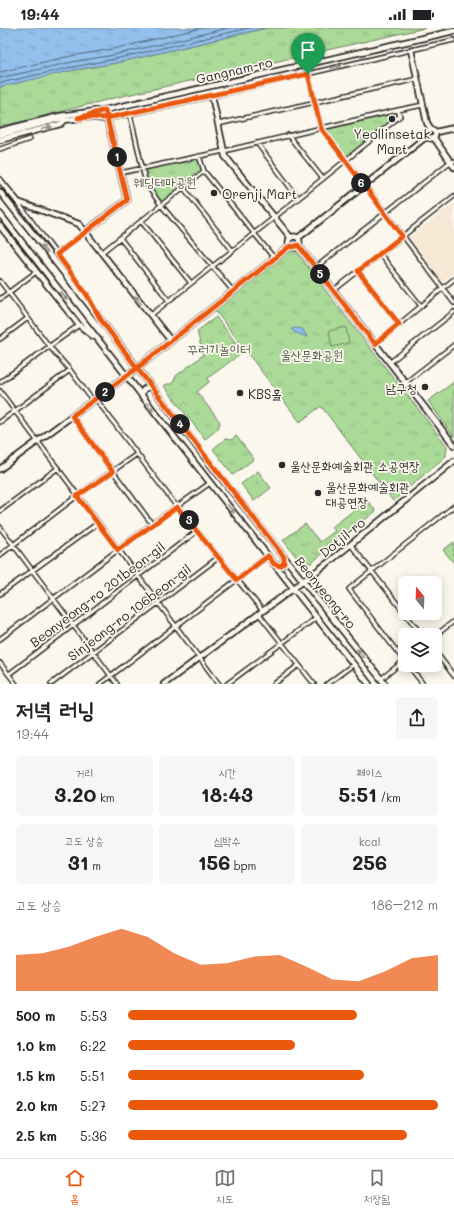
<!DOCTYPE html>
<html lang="ko">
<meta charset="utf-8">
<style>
body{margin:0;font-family:Mali,"Poor Story",sans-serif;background:#f6f6f6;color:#202124;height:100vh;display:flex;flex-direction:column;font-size:15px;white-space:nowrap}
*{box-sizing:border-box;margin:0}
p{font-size:13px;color:#757577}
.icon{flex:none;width:22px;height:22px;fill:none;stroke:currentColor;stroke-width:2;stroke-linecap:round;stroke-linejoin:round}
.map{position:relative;height:656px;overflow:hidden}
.side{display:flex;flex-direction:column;background:#fff;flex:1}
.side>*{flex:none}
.needle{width:26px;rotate:341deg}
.controls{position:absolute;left:398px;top:548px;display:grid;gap:8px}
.controls a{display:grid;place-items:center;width:44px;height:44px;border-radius:6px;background:#fff;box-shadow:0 2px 10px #0003;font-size:20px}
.pin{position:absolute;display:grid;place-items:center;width:34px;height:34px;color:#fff;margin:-41px -17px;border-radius:50% 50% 50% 0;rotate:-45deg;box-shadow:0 0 4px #0007}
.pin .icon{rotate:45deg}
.km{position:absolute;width:20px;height:20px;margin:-10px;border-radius:50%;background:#222;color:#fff;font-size:11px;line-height:20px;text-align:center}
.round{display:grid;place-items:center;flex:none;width:42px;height:42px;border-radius:6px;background:#f6f6f6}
.overview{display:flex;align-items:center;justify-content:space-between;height:68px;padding:0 16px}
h1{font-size:22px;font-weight:700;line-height:30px}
.figures{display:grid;grid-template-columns:repeat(3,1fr);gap:6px;height:68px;padding:4px 16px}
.figures div{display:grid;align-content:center;border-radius:6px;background:#f6f6f6;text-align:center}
.figures b{font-size:20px;font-weight:700}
.figures small{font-size:11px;font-weight:400}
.figures p{font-size:11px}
.chart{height:112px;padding:8px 16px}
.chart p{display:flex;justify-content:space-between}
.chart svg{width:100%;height:72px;margin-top:4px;fill:#ea580c;opacity:.7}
ul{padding:0 16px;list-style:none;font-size:13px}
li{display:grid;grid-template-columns:64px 48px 1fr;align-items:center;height:30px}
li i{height:10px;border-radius:5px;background:#ea580c}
.status{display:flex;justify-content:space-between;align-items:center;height:28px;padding:0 20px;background:#fff;direction:ltr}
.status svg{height:11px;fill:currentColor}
.tabs{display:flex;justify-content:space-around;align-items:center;height:56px;border-top:1px solid #e0e0e0;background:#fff;font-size:11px;color:#757577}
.tabs a{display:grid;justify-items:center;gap:2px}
.tabs .selected{color:#ea580c}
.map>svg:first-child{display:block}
</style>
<div class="status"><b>19:44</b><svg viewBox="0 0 49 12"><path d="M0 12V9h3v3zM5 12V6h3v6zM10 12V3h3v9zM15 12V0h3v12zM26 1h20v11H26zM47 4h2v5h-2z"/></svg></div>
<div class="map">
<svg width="454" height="656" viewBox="0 0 454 656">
<defs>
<pattern id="grass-tufts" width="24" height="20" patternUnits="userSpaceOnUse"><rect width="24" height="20" fill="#abd998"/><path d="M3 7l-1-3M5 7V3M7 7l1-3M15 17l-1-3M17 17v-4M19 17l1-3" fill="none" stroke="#93ba83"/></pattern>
<pattern id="water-ripples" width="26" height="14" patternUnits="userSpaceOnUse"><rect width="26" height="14" fill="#92bfec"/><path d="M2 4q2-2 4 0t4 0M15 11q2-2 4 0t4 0" fill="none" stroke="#7ea4cb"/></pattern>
</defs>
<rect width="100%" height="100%" fill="#fbf7ec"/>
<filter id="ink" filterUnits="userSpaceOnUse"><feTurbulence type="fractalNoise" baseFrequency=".025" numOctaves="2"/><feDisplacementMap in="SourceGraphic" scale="8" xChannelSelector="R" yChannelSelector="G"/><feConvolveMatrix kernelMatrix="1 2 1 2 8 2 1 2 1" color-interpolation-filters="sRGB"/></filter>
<g filter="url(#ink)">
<path fill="#f7e7d5" d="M454 175V244L442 254 409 210Z"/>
<path fill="url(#grass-tufts)" stroke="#6b8262" d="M267 0H425L114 70 0 99V58L35 49 116 35Z
M392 86 393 89 348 128H345L325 102Z
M199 128 204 143 161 177 146 156 142 140Z
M289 222 296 223 329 267 447 418 446 428 393 473 321 378 300 394 214 281Z
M216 289 243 324 208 350 209 354 197 364 220 394 218 401 205 411 164 358 167 356H171L174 353 176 348 203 327 197 303Z
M454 354V409L428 373Z
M236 408 254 431 233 447 213 421 225 411 231 412Z
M258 443 271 460 254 473 241 456Z
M367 472 376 483 311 535H301L283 512 305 496 320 514 335 503 332 499Z
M454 514V535L443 522Z"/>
<path fill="#abd998" stroke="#6b8262" d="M346 299 349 315 332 319 329 303Z"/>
<path fill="url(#water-ripples)" stroke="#69849f" d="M0 0H266L116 35 74 42 0 59Z
M295 300 303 301 307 309 296 305 291 301Z"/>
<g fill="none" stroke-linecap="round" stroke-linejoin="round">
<path stroke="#546678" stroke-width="1" d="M0 44 71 28 113 21 202 0
M0 50 72 34 114 27 228 0
M0 55 73 39 115 31 249 0"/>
<g stroke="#2b2b2b" stroke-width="6">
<path id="street" d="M308 46 321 100 454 275
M130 86 146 156 161 177 233 263
M107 91 212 68 454 12
M218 96 417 51
M288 107 323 151
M257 115 298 170
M0 121 30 111
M199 128 204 143 274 230
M120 145 224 123 398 82 423 77
M183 159 232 222
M18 175 87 267 95 282
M141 193 191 255
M120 210 169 273
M101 225 204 143
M57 226 85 204
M380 226 421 278
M315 240 450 134 454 133
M358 243 399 296
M0 253 49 318 70 342 93 373
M333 263 454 168
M0 271 36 244
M151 287C234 221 318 156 400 88L398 82
M0 311 28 290
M375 316 454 251
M389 335 454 284
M0 354 79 297
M405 355 454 317
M0 363 219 656
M96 371 177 479 263 583
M72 388 152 496
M0 394 70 342
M0 483 58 440
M0 499 117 656
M351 517 422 607
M0 527 77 468 137 426
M0 566 98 495
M259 586 314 656
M435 608 454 593
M0 611 152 496 210 455
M435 623 454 648
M405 634 349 561 454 478
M0 635 16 656
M408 637 423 656
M9 646 197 503
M381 651 405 632
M51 656 219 529
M100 656 268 528
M227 656 317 589
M274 656 299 637
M327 656 354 636"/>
</g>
<g stroke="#2b2b2b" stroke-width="8">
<path id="secondary" d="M411 22 427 95 431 101
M212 68 225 128 291 210
M87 89 107 91
M426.5 106a4.5 4.5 0 1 1 9 0a4.5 4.5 0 1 1-9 0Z
M0 103 60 88 96 83
M436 104 454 100
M0 107 59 91C74 94 91 86 105 82L454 3
M434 110 454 139
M0 112 61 96 65 92
M0 152 18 174 79 196 171 313
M0 164 101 292 207 432 385 656
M0 186 204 447 369 656
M0 198 79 297 93 308
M85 204 127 172 105 82
M288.5 214a5.5 5.5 0 1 1 11 0a5.5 5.5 0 1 1-11 0Z
M298 210 427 108
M298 217 454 417
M142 369C141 362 146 358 152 360
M0 441 137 340 290 218
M274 536 277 537H282L284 533V529
M164 656 329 534 454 433"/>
</g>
<use href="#street" stroke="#fbf7ec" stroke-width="3"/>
<use href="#secondary" stroke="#fbf7ec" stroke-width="4.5"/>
</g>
<defs><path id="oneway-solid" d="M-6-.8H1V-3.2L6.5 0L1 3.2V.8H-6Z"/></defs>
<g fill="#93918c">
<use href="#oneway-solid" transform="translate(336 39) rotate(-13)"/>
<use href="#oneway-solid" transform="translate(47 100) rotate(-14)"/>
<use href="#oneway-solid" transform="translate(44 221) rotate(-128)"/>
<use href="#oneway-solid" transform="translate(64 268) rotate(52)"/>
<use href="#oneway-solid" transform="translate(138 272) rotate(-128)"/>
<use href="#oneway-solid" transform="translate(150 379) rotate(52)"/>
<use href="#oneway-solid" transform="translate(231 481) rotate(52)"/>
<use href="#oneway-solid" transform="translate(360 625) rotate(-128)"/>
</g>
</g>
<g fill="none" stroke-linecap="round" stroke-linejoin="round" filter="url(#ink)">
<g stroke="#fff" stroke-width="8">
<path id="route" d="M308 46 107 90 90 89 78 90 105 82 107 90 127 172 57 226 87 267 101 292 137 340 72 388 113 444 77 468 118 522 177 479 237 552 268 528 274 536 280 538 284 535V529L137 340 290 218 294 219 298 217 375 316 399 296 358 243 402 208 321 100 308 46"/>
</g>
<use href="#route" stroke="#ea580c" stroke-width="5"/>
</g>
<g fill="#2b2b2b" stroke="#fbf7ec" stroke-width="1.5">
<circle cx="392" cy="91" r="4"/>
<circle cx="214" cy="165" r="4"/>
<circle cx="425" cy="359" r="4"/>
<circle cx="240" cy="365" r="4"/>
<circle cx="282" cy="437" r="4"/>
<circle cx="318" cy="465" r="4"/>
</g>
<g text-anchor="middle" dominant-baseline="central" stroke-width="3.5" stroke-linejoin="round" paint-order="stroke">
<g font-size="13" fill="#2b2b2b" stroke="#fbf7ec">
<text transform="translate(234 42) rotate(-13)">Gangnam-ro</text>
<text transform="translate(342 509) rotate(-39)">Dotjil-ro</text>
<text transform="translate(326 564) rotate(51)">Beonyeong-ro</text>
<text transform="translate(97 566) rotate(-37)">Beonyeong-ro 201beon-gil</text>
<text transform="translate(129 584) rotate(-37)">Sinjeong-ro 106beon-gil</text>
</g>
<g font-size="13" fill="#2b2b2b" stroke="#fbf7ec" text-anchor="start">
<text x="392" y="105" text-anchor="middle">Yeollinsetak<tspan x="392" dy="15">Mart</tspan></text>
<text x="222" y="165">Orenji Mart</text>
<text x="417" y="359" text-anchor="end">남구청</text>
<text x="248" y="365">KBS홀</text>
<text x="290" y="437">울산문화예술회관 소공연장</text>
<text x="326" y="458">울산문화예술회관<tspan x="326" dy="15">대공연장</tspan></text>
</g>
<g font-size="13" fill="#4b5646" stroke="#fbf7ec">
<text x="165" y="153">웨딩테마공원</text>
<text x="219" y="320">꾸러기놀이터</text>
<text x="312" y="326">울산문화공원</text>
</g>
</g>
</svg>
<div class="controls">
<a><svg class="needle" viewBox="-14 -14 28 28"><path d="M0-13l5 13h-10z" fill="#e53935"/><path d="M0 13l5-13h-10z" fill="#757577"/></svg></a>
<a><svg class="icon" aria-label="layers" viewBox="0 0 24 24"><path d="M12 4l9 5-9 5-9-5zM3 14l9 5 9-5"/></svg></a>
</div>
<div class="pin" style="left:308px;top:46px;background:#1e9e55"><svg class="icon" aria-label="arrive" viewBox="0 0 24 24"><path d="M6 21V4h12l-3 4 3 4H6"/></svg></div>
<b class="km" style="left:117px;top:129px">1</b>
<b class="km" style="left:105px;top:364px">2</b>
<b class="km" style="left:189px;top:492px">3</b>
<b class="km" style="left:180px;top:396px">4</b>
<b class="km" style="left:320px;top:246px">5</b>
<b class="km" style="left:361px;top:155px">6</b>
</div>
<section class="side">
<div class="overview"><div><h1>저녁 러닝</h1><p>19:44</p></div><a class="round"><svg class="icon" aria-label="share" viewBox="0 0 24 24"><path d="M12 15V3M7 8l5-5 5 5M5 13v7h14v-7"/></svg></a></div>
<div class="figures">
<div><p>거리</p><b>3.20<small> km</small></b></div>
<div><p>시간</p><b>18:43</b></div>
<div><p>페이스</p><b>5:51<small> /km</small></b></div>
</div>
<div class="figures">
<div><p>고도 상승</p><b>31<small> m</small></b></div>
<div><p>심박수</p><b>156<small> bpm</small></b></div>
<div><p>kcal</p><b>256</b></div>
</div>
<div class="chart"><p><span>고도 상승</span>186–212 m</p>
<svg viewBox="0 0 160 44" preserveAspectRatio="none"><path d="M0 44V22L10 21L20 17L30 11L40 6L50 11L60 21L70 28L80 27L90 23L100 22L110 29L120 37L130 38L140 32L150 24L160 22V44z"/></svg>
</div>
<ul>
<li><b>500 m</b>5:53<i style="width:74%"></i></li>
<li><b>1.0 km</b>6:22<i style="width:54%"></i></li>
<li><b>1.5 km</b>5:51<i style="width:76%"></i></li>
<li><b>2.0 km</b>5:27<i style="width:100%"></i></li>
<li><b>2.5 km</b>5:36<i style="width:90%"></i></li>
</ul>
</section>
<nav class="tabs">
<a class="selected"><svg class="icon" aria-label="home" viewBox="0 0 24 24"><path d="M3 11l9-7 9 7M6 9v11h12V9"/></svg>홈</a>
<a><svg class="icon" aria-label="map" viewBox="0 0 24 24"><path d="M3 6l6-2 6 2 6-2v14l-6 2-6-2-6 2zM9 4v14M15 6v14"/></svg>지도</a>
<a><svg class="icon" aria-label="saved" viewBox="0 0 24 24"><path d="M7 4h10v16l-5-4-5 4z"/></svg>저장됨</a>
</nav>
